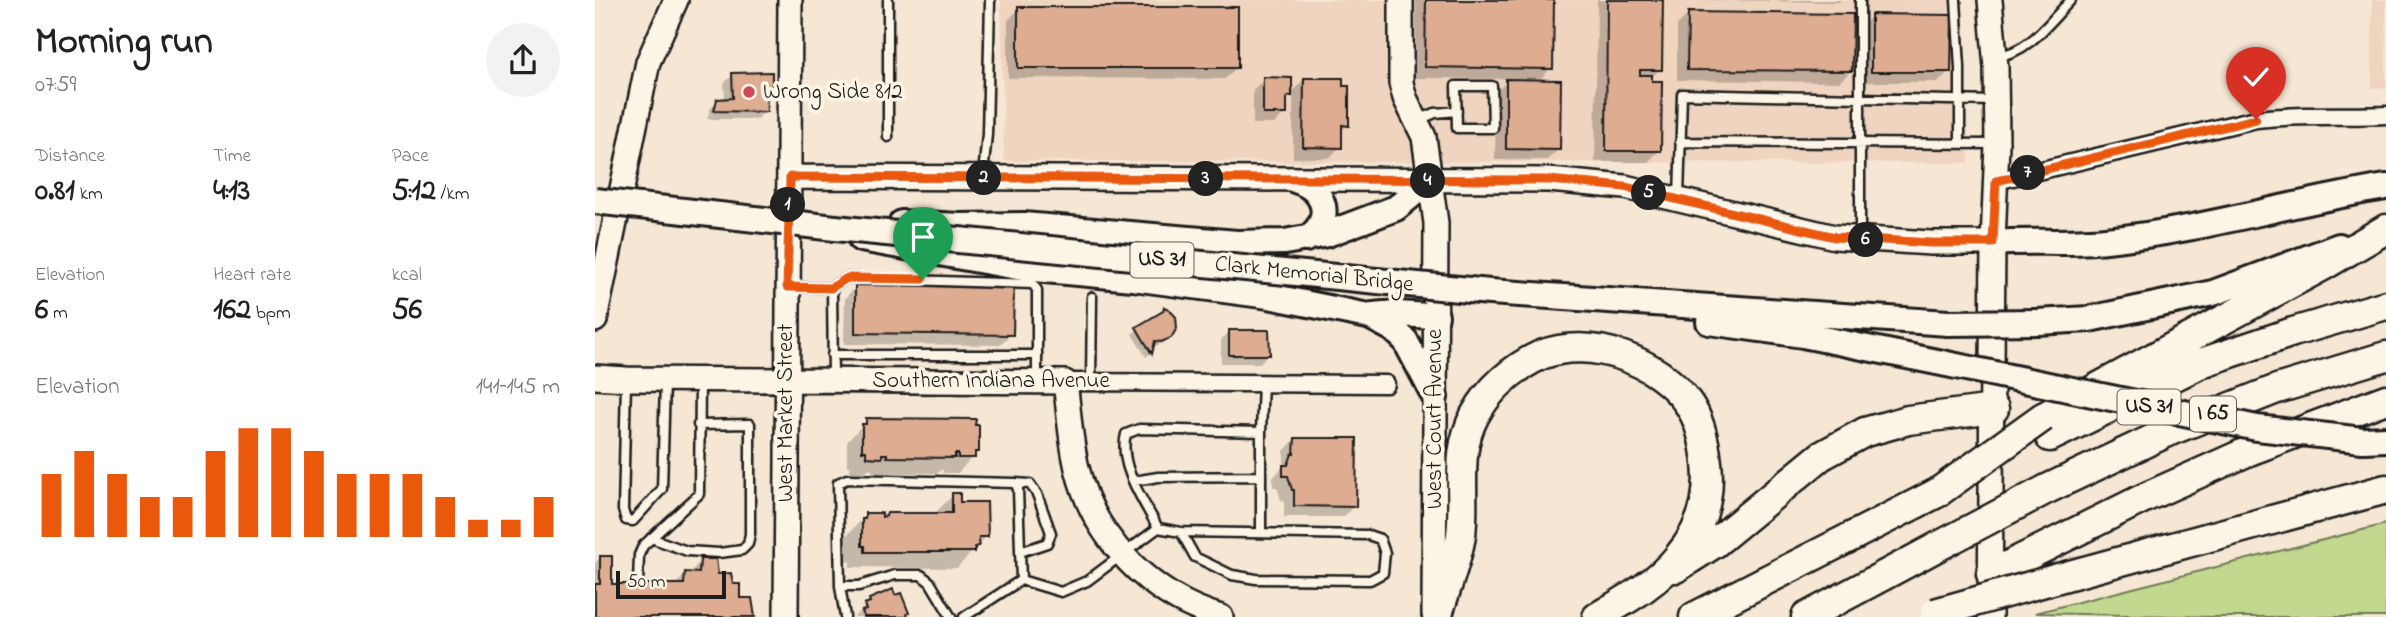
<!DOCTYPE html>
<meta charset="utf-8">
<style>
body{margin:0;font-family:"Indie Flower",sans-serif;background:#f2f2f2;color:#222;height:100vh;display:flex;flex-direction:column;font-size:26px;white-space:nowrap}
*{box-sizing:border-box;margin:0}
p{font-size:23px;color:#767676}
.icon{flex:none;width:38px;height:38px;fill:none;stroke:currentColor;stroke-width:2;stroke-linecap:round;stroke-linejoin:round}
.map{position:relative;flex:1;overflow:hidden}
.side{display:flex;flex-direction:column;background:#fff;width:595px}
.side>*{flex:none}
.scale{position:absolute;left:21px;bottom:18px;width:110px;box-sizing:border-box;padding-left:7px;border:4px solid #1c1c1c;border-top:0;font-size:19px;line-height:24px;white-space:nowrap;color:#1c1c1c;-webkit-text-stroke:5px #fcf5e5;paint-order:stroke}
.pin{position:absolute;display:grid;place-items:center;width:60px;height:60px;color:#fff;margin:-72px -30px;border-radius:50% 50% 50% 0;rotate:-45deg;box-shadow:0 0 7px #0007}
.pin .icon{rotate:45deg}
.km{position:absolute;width:35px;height:35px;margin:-18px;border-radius:50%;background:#222;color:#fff;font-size:19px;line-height:35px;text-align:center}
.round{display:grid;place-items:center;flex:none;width:74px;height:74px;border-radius:37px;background:#f2f2f2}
.overview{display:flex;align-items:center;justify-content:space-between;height:119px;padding:0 35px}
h1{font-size:38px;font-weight:700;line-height:52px}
.figures{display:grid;grid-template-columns:repeat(3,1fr);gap:10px;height:119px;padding:7px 35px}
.figures div{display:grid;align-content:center}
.figures b{font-size:30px;font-weight:700}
.figures small{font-size:19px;font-weight:400}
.figures p{font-size:19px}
.chart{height:196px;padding:14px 35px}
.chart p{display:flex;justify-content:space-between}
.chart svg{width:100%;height:126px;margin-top:7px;stroke:#ea580c;stroke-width:6}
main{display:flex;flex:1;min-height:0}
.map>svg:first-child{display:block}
</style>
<main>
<section class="side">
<div class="overview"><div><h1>Morning run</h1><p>07:59</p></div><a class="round"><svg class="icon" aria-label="share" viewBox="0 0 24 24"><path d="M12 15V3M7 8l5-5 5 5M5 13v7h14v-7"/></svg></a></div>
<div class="figures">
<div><p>Distance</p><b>0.81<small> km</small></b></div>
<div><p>Time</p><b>4:13</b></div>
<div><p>Pace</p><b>5:12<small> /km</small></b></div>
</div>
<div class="figures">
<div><p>Elevation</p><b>6<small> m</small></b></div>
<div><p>Heart rate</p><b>162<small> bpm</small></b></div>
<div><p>kcal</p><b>56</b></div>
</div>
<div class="chart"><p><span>Elevation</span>141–145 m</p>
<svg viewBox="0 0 160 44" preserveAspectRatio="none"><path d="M5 44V22M15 44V14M25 44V22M35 44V30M45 44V30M55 44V14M65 44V6M75 44V6M85 44V14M95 44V22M105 44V22M115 44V22M125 44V30M135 44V38M145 44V38M155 44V30"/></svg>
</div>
</section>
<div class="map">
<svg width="1791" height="617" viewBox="0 0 1791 617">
<rect width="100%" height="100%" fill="#f6e6d4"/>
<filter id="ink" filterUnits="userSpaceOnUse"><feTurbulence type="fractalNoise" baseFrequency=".0143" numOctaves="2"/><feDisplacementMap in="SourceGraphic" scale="14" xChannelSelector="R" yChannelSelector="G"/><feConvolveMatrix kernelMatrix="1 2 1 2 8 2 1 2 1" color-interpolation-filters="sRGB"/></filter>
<g filter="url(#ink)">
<path fill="#efd5c0" d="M406 0H1368L1374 163 409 161Z
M1777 0H1791V88H1777Z"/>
<path fill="#c1d88e" stroke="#6e7a55" stroke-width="2" d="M1791 524V617H1620L1440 613Z"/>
<path fill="#0003" d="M821 0H957L956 68 943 81 964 149 952 160H900L901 92 914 79 820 78Z
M1002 0H1066L1065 69 1055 79 1064 151 1053 162H1000Z
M1083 0H1246L1244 2Z
M424 9 641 68 630 79 413 78V20Z
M1094 14 1256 71 1244 82 1082 80V25Z
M1277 16 1355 71 1343 82H1266V27Z
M138 75 175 86 169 92 170 111 162 119H112L115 109 123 101 130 100 129 83Z
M669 79 695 94 709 79 752 125 746 131 745 147 734 158H698V92L690 100V113L679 124H658V90Z
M261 287 416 334 405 345 249 344 250 298Z
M569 309 575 337 569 343 557 347 556 353 551 357 537 334Z
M634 332 673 354 665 363H626V340Z
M272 420 382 451 363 473H348V469L342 473H277V469H273L270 473H255V466H252V442Z
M700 439 759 506 748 517H689V500H686L682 487H678V478L689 465V451Z
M358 495 392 536 362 568 255 567V561H251V536L271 515 285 518 292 515H342V511Z
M6 557 15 586H79L91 574H94L106 560 158 617H0V563Z
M275 601 312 617H259Z"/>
<path fill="#deac91" stroke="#1c1c1c" stroke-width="2" d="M831 0H959L958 69 830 67Z
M1012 0H1068L1067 70H1045V75H1057V81H1067L1066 151H1011Z
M423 7H643V68H423Z
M1093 12 1258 14 1257 71 1092 70Z
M1276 14 1357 15 1356 72H1276Z
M177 72V87H171L172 112 119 111 122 99 138 98 137 73Z
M668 77 697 78V96H692V114H668Z
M709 78H748V86H754V126L747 125V148L708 147Z
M911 79 966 80 965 150 911 149Z
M260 285 419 287 418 335 260 333Z
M569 307 574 309 581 317 582 328 576 338 566 342 560 341 557 354 541 327 568 311Z
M634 330H674L675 355H634Z
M271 418 381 419 380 425H384V452H380V458H363V454H360V458L292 457V454H287V458L271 457V451H267V424H271Z
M700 438H762L761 507 699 506V490H697L693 476H688V465H693L697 454H699Z
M357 493H365V502H392L393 537H384V546L380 547V552H270V546H267V519H270V513H287V517L291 516 292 513H357Z
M5 556H17V584H89L90 572 104 573 105 559H121L123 574 136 573 138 584H145V598H157L160 617H0V584H5Z
M298 589 300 595 306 593 314 613 312 614 313 617H269L267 611 271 610 269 604 275 602 274 599Z"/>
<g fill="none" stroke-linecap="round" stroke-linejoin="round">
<g stroke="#1c1c1c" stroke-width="13">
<path id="lane" d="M293 0V137
M1361 0 1365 68V144
M1402 56C1434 53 1455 21 1476 0
M861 86H897L898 128H862Z
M824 120 840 113 862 111
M1085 142 1399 144
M388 175 392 134 395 0
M1084 199 1087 94 1399 101
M1265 236V0
M195 287 237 288 238 377
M236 288 252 278 438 284 442 290V355
M237 355H442V379
M31 382 28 510 31 520 38 521 67 489 70 382
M496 382 497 297
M539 481 563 477 666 476
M420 483 435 484 442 494 456 533 452 543 425 552
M563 528C548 500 523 465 531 434L544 429 666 432 668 383
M666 533V432
M56 538 92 551 124 553 147 550 153 544 155 534V424L103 425
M43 584 44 555 48 546 104 494 105 382
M245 586H264L300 575H326L335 582 356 617
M250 617 245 586 243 483 252 479 420 483 423 489 426 580
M369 617 426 580 466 592 492 581 563 528 586 532 773 535 785 539 790 553 788 573 775 580 661 579 637 575 600 557 586 532"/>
</g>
<g stroke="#1c1c1c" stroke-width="21">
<path id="street" d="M1401 181 1661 119C1705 114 1747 117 1791 115
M470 382 791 384"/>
</g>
<g stroke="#1c1c1c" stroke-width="28">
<path id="secondary" d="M806 0V83L810 98 829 137 841 223 839 614
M1395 0 1401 67 1402 144 1398 243 1395 617
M195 177 954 180 1030 187 1240 237 1336 243H1398
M0 320 53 62 81 0
M0 377 31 379 470 382C474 410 475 440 482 468 499 539 556 597 626 617
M191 617 195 0"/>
</g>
<g stroke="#1c1c1c" stroke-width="30">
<path id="primary" d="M700 180C731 189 740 220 711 239
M307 223 365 226 428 225 642 243 690 242 732 234 801 208 834 181
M266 239 428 268 538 278 674 296 773 316C795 311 818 316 841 316
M1398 243C1436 240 1474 244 1511 240 1605 231 1697 202 1791 187
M895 292 1353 323
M774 316 798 329 810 340 840 397
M1114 322 1208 335 1342 362
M1442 322 1494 319 1618 293 1744 246
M1768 440 1791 439"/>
</g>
<g stroke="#1c1c1c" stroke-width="33">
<path id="highway" d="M1448 417 1728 266 1791 229
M1455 437 1609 362 1698 332 1791 305
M1452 489 1575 431 1682 389 1791 356
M1081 568 1120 543 1226 456 1270 432 1313 420 1399 409
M1396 574 1549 498 1654 451 1791 399
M1460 579 1791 489
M842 617C849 594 863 558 866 535 871 494 859 453 880 415 895 388 918 368 946 355 995 335 1064 361 1093 403 1105 420 1110 443 1112 463 1116 498 1106 530 1083 557 1062 583 1031 600 1002 617
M1099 617 1342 493
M1211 617 1342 547"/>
</g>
<use href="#lane" stroke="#fcf5e5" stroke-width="8"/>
<use href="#street" stroke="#fcf5e5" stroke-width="16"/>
<use href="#secondary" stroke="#fcf5e5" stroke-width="23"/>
<use href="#primary" stroke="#fcf5e5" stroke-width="24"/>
<use href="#highway" stroke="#fcf5e5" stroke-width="28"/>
<g stroke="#1c1c1c" stroke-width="30" stroke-linecap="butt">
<path id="primary-bridge" d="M0 201 240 228 895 292
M1353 323 1442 322
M1342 362 1662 428 1768 440"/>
</g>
<g stroke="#1c1c1c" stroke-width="33" stroke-linecap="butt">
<path id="highway-bridge" d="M1342 493 1448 417
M1342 547 1452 489
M1340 613 1460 579"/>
</g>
<use href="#primary-bridge" stroke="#fcf5e5" stroke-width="24"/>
<use href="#highway-bridge" stroke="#fcf5e5" stroke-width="28"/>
</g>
</g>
<g fill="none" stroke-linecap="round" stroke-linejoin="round" filter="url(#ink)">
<g stroke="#fff" stroke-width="14">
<path id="route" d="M328 279 252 278 236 288 192 287 195 177 954 180 1030 187 1240 237 1336 243H1398L1401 181 1661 119"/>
</g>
<use href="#route" stroke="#ea580c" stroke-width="9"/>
</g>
<circle fill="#d1495b" stroke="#fcf5e5" stroke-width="2.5" cx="154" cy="92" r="7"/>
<g text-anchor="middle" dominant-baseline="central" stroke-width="7" stroke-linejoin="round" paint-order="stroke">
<g fill="#fcf5e5" stroke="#5f5d58" stroke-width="2">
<rect x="535.5" y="242.5" width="63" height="35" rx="5"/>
<rect x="1522.5" y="389.5" width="63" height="35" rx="5"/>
<rect x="1595" y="396.5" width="46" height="35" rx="5"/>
</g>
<g font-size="21" font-weight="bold" fill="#1c1c1c">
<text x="567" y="260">US 31</text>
<text x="1554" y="407">US 31</text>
<text x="1618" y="414">I 65</text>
</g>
<g font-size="23" fill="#1c1c1c" stroke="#fcf5e5" text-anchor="start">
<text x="168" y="92">Wrong Side 812</text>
</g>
<g font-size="23" fill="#1c1c1c" stroke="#fcf5e5">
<text transform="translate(719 275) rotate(6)">Clark Memorial Bridge</text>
<text x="396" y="381">Southern Indiana Avenue</text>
<text transform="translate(191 413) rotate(-90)">West Market Street</text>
<text transform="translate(840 419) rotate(-90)">West Court Avenue</text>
</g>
</g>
</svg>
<div class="scale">50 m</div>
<div class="pin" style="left:328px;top:279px;background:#1e9e55"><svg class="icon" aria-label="arrive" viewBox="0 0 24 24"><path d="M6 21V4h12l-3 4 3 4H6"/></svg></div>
<div class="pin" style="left:1661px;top:119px;background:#d93025"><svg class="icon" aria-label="check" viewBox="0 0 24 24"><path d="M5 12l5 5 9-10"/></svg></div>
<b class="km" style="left:193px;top:205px">1</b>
<b class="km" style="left:389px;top:178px">2</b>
<b class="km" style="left:611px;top:179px">3</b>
<b class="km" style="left:833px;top:181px">4</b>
<b class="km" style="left:1054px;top:193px">5</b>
<b class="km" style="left:1271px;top:240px">6</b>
<b class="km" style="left:1433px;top:173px">7</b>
</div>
</main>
